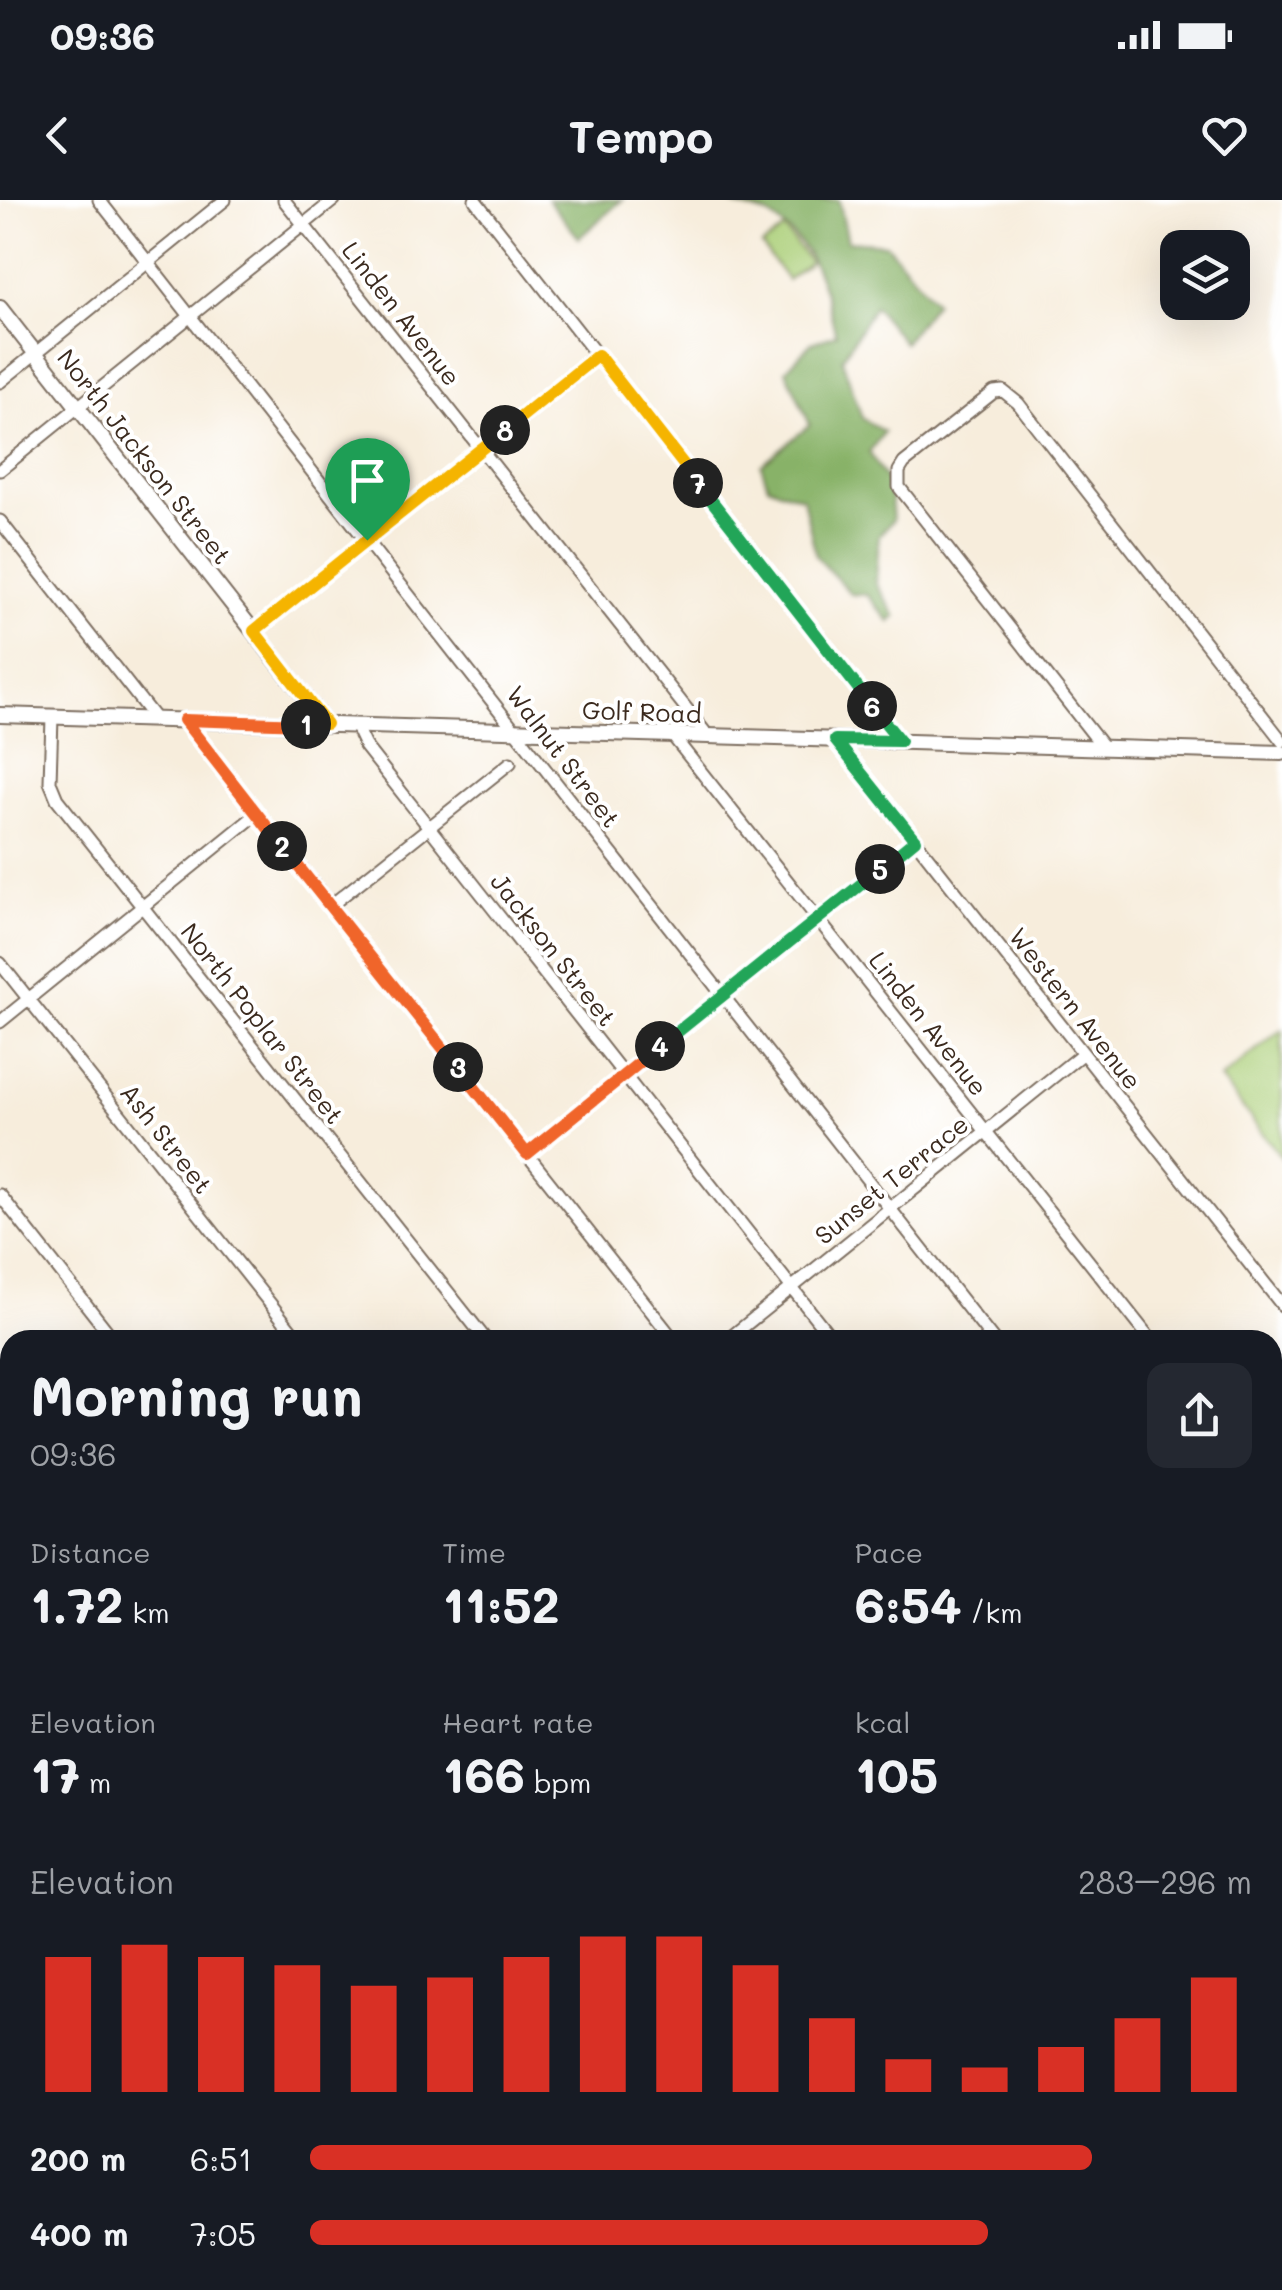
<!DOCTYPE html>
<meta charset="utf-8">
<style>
body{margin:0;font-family:Mali,sans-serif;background:#242831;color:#f1f3f6;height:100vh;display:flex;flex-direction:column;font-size:38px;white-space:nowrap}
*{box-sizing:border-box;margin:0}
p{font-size:32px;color:#9ea1a6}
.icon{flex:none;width:55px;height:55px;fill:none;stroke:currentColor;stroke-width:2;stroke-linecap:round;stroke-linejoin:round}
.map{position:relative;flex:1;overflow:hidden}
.side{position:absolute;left:0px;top:1130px;width:1282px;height:960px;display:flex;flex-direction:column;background:#171b24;border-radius:30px 30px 0 0;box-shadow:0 10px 40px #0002}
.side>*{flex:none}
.tools{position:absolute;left:1160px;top:30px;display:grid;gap:20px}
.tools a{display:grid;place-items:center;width:90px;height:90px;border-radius:20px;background:#171b24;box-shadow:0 10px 40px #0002;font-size:50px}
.pin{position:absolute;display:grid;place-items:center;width:85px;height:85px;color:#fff;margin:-102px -42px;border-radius:50% 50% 50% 0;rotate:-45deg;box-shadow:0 0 10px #0007}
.pin .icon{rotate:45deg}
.km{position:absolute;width:50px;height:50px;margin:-25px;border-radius:50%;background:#222;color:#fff;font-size:28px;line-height:50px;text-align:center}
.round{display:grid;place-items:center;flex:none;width:105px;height:105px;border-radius:20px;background:#242831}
.summary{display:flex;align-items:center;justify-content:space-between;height:170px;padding:0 30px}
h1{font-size:55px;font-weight:800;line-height:75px}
.stats{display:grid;grid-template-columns:repeat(3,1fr);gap:15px;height:170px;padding:10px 30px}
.stats div{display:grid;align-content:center}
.stats b{font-size:50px;font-weight:800}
.stats small{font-size:28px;font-weight:400}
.stats p{font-size:28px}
.chart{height:280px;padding:20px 30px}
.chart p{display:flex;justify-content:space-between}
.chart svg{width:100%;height:180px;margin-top:10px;stroke:#d93025;stroke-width:6}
ul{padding:0 30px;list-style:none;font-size:32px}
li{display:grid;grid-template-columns:160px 120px 1fr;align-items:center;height:75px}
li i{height:25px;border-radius:12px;background:#d93025}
.status{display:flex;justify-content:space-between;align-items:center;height:70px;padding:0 50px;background:#171b24;direction:ltr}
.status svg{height:28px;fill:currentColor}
header{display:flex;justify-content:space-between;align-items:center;height:130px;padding:0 30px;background:#171b24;font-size:45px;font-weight:800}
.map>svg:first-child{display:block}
</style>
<div class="status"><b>09:36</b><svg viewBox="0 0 49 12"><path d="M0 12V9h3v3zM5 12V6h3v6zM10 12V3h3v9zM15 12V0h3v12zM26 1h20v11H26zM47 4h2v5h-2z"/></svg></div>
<header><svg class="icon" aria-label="back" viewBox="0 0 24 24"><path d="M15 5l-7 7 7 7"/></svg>Tempo<svg class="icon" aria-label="heart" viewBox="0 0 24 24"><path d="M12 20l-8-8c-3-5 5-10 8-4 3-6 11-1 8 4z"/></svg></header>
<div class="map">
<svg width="1282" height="2090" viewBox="0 0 1282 2090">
<rect width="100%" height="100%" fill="#fff"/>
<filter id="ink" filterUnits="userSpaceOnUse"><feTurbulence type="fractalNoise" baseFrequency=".01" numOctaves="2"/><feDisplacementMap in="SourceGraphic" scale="20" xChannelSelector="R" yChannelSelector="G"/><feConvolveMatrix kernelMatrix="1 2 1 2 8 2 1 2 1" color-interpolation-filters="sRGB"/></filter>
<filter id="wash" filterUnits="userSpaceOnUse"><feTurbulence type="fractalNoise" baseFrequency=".0048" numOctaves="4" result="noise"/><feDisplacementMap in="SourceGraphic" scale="40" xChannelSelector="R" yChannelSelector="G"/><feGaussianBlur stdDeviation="2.25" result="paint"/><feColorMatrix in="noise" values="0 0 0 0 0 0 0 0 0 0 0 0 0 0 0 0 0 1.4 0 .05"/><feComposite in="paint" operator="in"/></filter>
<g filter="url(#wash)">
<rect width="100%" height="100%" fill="#f7eddc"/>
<path fill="#abcf78" stroke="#737c4b" stroke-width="2.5" d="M784 29 810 62 787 80 762 46Z
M1282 829V958L1220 879Z
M10 1439V1973L0 1926V1447Z
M33 2080H922L910 2090H35Z
M935 2080H1161L1169 2090H923Z"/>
<path fill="#88b268" stroke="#626e43" stroke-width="2.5" d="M548 0H622L579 38Z
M727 0H839L848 41 886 44 935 102 904 143 874 106 842 159 862 218 884 232 869 252 890 286 893 320 879 335 876 383 896 417 890 422 867 395 851 394 816 356 803 298 768 286 761 265 810 225 786 170 811 143 836 134C822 84 817 48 771 17 758 7 740 12 727 0Z"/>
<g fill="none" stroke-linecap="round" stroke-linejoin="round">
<path stroke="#7eb8ef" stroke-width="2.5" d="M2 1927 10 1930"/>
</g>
</g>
<g filter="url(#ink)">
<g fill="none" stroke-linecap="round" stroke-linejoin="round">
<g stroke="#7d6e60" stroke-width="15">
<path id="minor" d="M99 0 993 1140
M284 0 708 536
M475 0 900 541
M0 182 225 0
M0 270 334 0
M0 321 156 520
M254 431 598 155
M52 517 50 582 57 599 486 1140
M184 520 674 1140
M355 525 365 546 833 1140
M672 535 1151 1140
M835 539 1282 1105
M1103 547 899 287V271L904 263 994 192 1003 191 1018 203 1282 541
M330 706 510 563
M0 763 299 1140
M0 822 257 614
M527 954 915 640
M0 995 114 1140
M727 1140 1083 853
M0 1226 10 1238
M1272 1294 1282 1306
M0 1432 10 1424
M1272 1446 1282 1439
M1272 1494 1282 1506
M1272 1697 1282 1709
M1272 1894 1282 1906
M1248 2080 1256 2090"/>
</g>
<g stroke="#7d6e60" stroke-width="18">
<path id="tertiary" d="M0 108 326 524
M0 515 1282 553"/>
</g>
<g stroke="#7d6e60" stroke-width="21">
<path id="primary" d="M0 2026 10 2073"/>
</g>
<use href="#minor" stroke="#fff" stroke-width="11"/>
<use href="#tertiary" stroke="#fff" stroke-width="14"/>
<use href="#primary" stroke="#fff" stroke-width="18"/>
</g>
</g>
<g fill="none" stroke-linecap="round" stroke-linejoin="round" filter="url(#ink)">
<g stroke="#fff" stroke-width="20">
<path id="split-1" d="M306 524H326L254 431 367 340"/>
</g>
<g stroke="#fff" stroke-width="20">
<path id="split-2" d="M282 646 184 520 306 524"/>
</g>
<g stroke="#fff" stroke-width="20">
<path id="split-3" d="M282 646 458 867"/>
</g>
<g stroke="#fff" stroke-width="20">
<path id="split-4" d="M458 867 527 954 660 846"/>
</g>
<g stroke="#fff" stroke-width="20">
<path id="split-5" d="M660 846 880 669"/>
</g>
<g stroke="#fff" stroke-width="20">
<path id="split-6" d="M872 506 900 541 835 540 915 640 880 669"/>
</g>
<g stroke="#fff" stroke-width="20">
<path id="split-7" d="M698 283 872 506"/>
</g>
<g stroke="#fff" stroke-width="20">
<path id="split-8" d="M505 230 598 155 698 283"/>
</g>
<g stroke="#fff" stroke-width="20">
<path id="split-9" d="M367 340 505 230"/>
</g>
<use href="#split-1" stroke="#f5b400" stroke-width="12"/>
<use href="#split-2" stroke="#f0652b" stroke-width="12"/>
<use href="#split-3" stroke="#f0652b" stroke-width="12"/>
<use href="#split-4" stroke="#f0652b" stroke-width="12"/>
<use href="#split-5" stroke="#22a559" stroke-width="12"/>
<use href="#split-6" stroke="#22a559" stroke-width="12"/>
<use href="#split-7" stroke="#22a559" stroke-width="12"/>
<use href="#split-8" stroke="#f5b400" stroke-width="12"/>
<use href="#split-9" stroke="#f5b400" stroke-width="12"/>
</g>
<g text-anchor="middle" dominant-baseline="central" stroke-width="8" stroke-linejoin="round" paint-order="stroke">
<g font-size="25" fill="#3b2a1e" stroke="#fff">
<text transform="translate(402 113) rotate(52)">Linden Avenue</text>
<text transform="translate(145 256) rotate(52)">North Jackson Street</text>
<text transform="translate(642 511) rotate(2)">Golf Road</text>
<text transform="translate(564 556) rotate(53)">Walnut Street</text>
<text transform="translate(554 749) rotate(52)">Jackson Street</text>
<text transform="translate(1076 808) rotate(52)">Western Avenue</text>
<text transform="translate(263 823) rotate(52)">North Poplar Street</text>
<text transform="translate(929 823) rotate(52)">Linden Avenue</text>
<text transform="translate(167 938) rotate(52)">Ash Street</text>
<text transform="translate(891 979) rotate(-39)">Sunset Terrace</text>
</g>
</g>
</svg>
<div class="tools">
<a><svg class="icon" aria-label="layers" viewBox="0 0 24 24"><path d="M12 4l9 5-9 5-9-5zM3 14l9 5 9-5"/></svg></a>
</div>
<div class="pin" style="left:367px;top:340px;background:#1e9e55"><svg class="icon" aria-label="arrive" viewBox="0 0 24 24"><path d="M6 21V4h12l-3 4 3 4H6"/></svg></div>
<b class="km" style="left:306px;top:524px">1</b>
<b class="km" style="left:282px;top:646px">2</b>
<b class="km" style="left:458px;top:867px">3</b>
<b class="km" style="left:660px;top:846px">4</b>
<b class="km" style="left:880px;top:669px">5</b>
<b class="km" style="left:872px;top:506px">6</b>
<b class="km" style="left:698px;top:283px">7</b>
<b class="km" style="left:505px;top:230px">8</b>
<section class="side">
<div class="summary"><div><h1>Morning run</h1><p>09:36</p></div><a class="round"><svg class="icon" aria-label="share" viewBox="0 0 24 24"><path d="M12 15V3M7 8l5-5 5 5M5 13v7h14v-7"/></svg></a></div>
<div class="stats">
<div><p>Distance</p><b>1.72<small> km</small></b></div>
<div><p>Time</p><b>11:52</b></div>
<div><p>Pace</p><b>6:54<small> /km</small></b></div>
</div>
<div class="stats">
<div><p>Elevation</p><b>17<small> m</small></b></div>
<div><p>Heart rate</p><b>166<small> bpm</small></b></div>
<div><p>kcal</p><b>105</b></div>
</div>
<div class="chart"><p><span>Elevation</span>283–296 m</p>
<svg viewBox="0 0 160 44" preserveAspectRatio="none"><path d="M5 44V11M15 44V8M25 44V11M35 44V13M45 44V18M55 44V16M65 44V11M75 44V6M85 44V6M95 44V13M105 44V26M115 44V36M125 44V38M135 44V33M145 44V26M155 44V16"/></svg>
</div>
<ul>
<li><b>200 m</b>6:51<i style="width:83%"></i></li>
<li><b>400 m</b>7:05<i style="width:72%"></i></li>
</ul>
</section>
</div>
